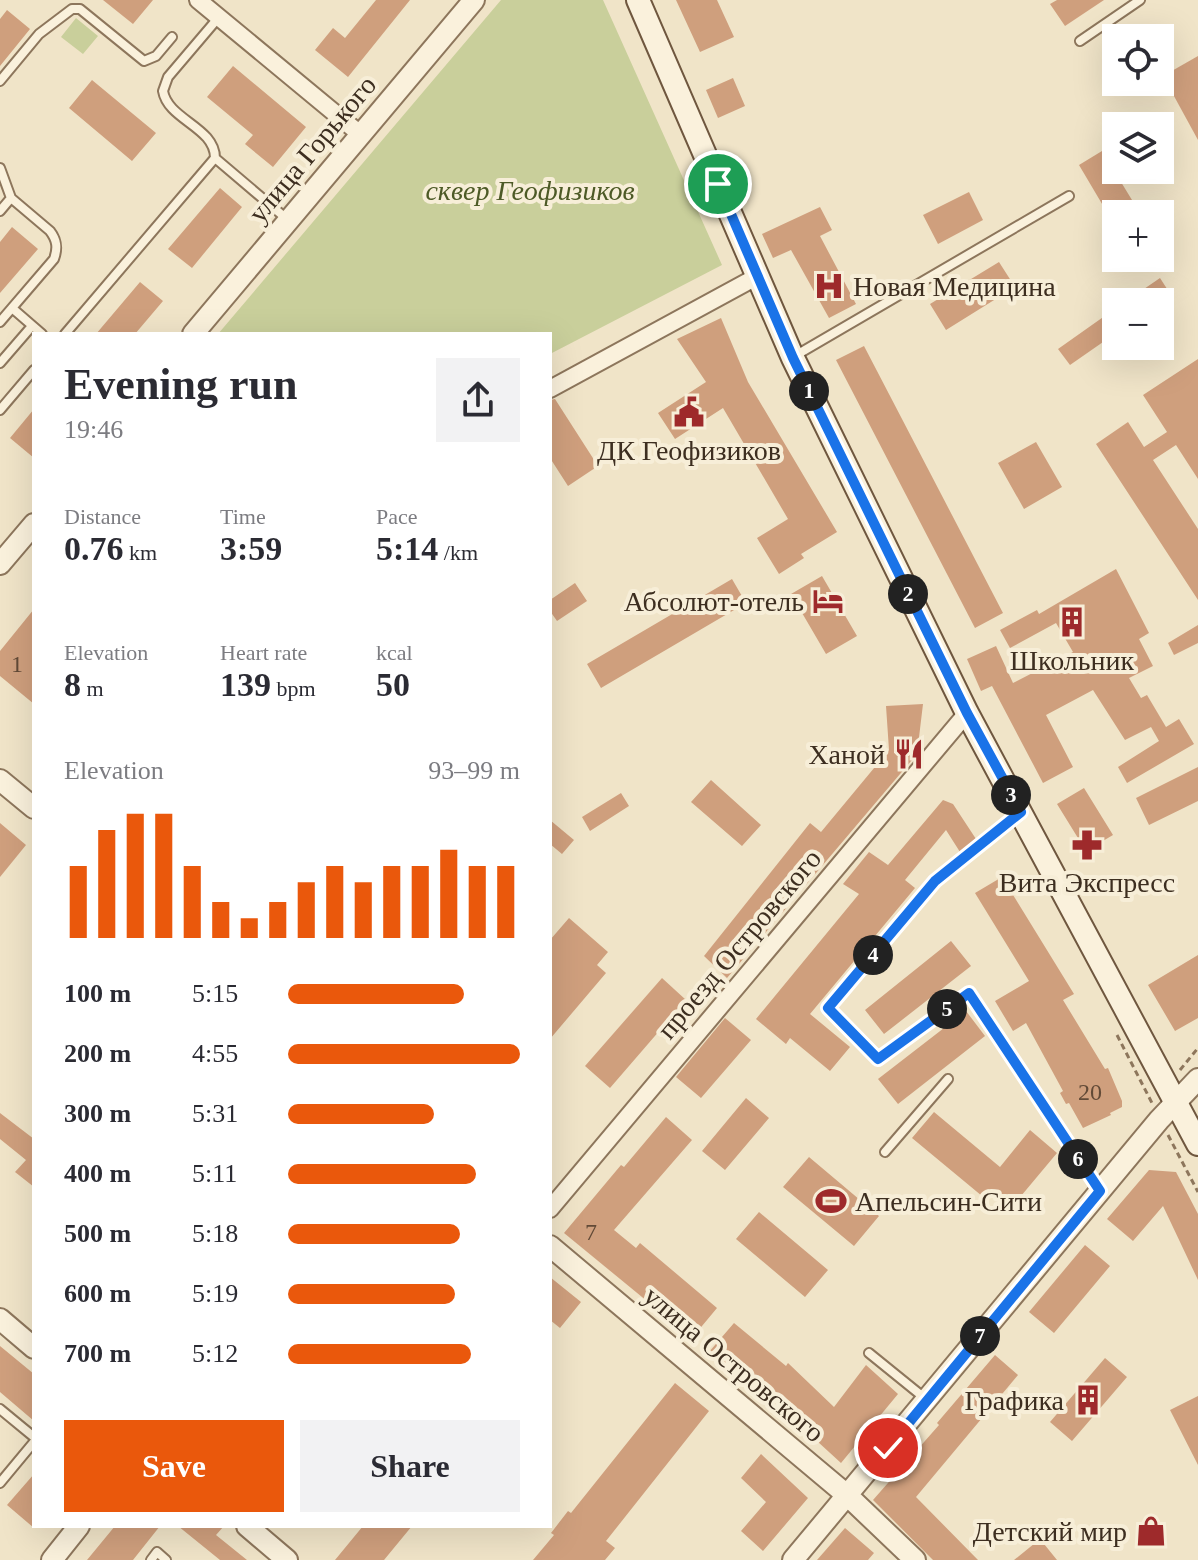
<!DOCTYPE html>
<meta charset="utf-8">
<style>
body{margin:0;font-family:Georgia,serif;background:#f2f2f3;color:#2b2b33;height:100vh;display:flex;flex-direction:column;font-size:30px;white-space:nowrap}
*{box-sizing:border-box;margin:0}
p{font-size:26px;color:#7c7c81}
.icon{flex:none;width:44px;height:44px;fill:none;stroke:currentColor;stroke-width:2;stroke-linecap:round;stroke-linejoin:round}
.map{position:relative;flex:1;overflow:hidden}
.sheet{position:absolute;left:32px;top:332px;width:520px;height:1196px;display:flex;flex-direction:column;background:#fff;border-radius:0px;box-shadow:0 8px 32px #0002}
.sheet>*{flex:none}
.tools{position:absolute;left:1102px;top:24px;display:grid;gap:16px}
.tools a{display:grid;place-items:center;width:72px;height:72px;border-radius:0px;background:#fff;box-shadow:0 8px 32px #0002;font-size:40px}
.pin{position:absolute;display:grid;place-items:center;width:68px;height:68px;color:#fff;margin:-34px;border:4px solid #fff;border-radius:50%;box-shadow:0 2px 8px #0007}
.km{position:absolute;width:40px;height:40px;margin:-20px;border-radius:50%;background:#222;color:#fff;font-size:22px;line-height:40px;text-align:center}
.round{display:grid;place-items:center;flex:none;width:84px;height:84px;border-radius:0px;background:#f2f2f3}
.headline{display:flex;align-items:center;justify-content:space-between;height:136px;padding:0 32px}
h1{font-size:44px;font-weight:700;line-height:60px}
.metrics{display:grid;grid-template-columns:repeat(3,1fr);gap:12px;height:136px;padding:8px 32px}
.metrics div{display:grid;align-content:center}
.metrics b{font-size:34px;font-weight:700}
.metrics small{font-size:22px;font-weight:400}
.metrics p{font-size:22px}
.chart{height:224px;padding:16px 32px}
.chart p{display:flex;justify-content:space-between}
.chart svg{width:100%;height:144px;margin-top:8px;stroke:#ea580c;stroke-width:6}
.button{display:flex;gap:16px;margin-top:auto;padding:16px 32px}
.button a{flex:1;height:92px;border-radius:0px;background:#ea580c;color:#fff;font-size:32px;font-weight:700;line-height:92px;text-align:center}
.button a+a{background:#f2f2f3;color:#2b2b33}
ul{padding:0 32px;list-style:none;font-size:26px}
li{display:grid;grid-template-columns:128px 96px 1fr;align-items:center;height:60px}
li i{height:20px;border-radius:10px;background:#ea580c}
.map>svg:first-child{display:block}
</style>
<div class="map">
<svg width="1198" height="1560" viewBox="0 0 1198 1560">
<rect width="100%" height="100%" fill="#f0e4c8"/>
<path fill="#c9cf9b" d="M501 0H603L722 265 550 354V334H218Z
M76 18 98 36 83 54 61 37Z"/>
<path fill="#cf9f7d" d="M103 0H153L133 24Z
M376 0H410L348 77 315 50 333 28 345 38Z
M676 0H717L734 37 700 52Z
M1057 0H1104L1065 26 1050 4Z
M7 10 30 29 0 66V19Z
M1198 56V140L1163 76Z
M233 66 306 127 273 167 245 144 253 135 207 97Z
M733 78 745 106 718 118 706 90Z
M92 80 156 133 132 161 69 108Z
M1102 151 1132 200 1108 214 1079 165Z
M220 188 242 207 192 268 168 249Z
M969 192 983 220 938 244 923 215Z
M820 207 832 230 820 236 856 304 829 318 791 250 773 258 762 234Z
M12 227 38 249 0 293V242Z
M999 262 1015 287 946 330 930 304Z
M1160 278 1171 295 1161 302H1125Z
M140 282 163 301 135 334H96Z
M1116 308V333L1070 365 1058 349Z
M721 318 748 382 837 532 801 554 804 558 779 574 757 538 788 519 723 408 675 439 658 413 706 382 677 339Z
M864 346 1003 613 975 628 836 360Z
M1198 359V479L1176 445 1153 460 1198 529V600L1096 444 1128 422 1144 447 1167 432 1143 395Z
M555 399 598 466 568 486 550 458V400Z
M34 409V458L10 438Z
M1036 442 1062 487 1024 509 998 463Z
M1116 569 1149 633 1139 639 1153 666 1129 678 1141 698 1147 695 1166 727 1179 719 1194 744 1127 783 1118 767 1159 741 1151 727 1125 740 1093 690 1046 715 1073 767 1043 783 992 686 981 691 967 659 996 646 1013 683 1073 652 1056 623 1010 648 1000 630 1037 610 1039 614Z
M822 576 857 636 826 654 791 594Z
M732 579 746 603 601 688 587 664Z
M575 583 587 601 557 621 550 611V600Z
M34 609V704L0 676V651Z
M1198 625V643L1174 655 1168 643Z
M923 704 917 754 727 978 704 956 810 823 821 832 889 750 886 706Z
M1198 767V801L1149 825 1136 798Z
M711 780 761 825 742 846 691 802Z
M1084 788 1113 835 1086 851 1057 804Z
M621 793 629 806 590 831 582 817Z
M943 800 953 804 976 839 960 852 946 830 905 880 915 888 810 1014 850 1047 830 1071 790 1038 786 1044 756 1019 859 894 843 884 869 852 888 865Z
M550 820 574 840 562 854 550 844Z
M0 823 26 845 0 877Z
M1002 877 1074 994 1063 1000 1105 1069 1108 1068 1122 1101V1107L1110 1113 1111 1115 1083 1128 1069 1103 1066 1104 1060 1093 1063 1091 1026 1023 1013 1031 995 1001 1029 981 975 893Z
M569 918 608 952 597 965 606 973 550 1039V940Z
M951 941 971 966 884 1034 865 1010Z
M1198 955V1018L1175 1031 1148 985Z
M662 978 686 1000 610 1088 585 1066Z
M966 1011 985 1036 898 1104 878 1079Z
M725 1018 751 1040 701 1098 676 1077Z
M746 1098 769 1118 725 1170 702 1151Z
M934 1112 1000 1167 1030 1130 1057 1153 1011 1208 988 1189 982 1196 912 1138Z
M0 1113 34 1139V1187L15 1172 26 1160 0 1139Z
M666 1117 692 1140 614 1230 636 1248 640 1243 717 1308 692 1338 564 1233 621 1165 624 1167Z
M809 1157 879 1216 854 1246 783 1187Z
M1149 1170 1176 1172 1198 1214V1280L1163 1206 1133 1241 1107 1219Z
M759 1212 828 1270 805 1297 736 1239Z
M1085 1245 1110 1266 1054 1333 1029 1312Z
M550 1277 581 1302 560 1328 550 1320Z
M734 1323 786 1366 788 1363 834 1407 866 1365 898 1394 841 1463 749 1379 746 1383 709 1352Z
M0 1346 34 1374V1421L0 1392Z
M995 1355 1018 1375 916 1497 978 1560H933L873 1500 939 1425 937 1423Z
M1105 1358 1127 1377 1072 1441 1050 1422Z
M675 1383 709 1411 606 1541 615 1548 605 1560H533L554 1535 551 1533 568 1511 571 1513Z
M1198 1396V1465L1170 1410Z
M761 1454 808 1498 763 1551 741 1531 766 1502 741 1478Z
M34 1474V1528L7 1505Z
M115 1526H160L133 1560H87Z
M178 1526H224L216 1535 247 1560H220Z
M363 1526H412L384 1560H335Z
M845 1528 874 1553 868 1560H817Z
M1040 1539 1057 1560H1014Z"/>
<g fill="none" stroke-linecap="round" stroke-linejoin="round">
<g stroke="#8d765c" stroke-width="12">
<path id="service" d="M1080 41 1140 0
M0 81 39 34 72 9H80L144 61 156 56 172 37
M215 158C215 127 168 120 163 91L168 77 219 17
M0 168 11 198 50 231C57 240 58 248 54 259L0 322
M0 211 11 198
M12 308 42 334
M65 334 215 158 288 220
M793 357 1069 196
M0 363 32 326
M0 410 34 370
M1019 813 935 881 828 1008 878 1059 969 993 1099 1191
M885 1152 948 1079
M869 1353 927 1400
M0 1409 34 1437
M0 1483 34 1442
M151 1560 157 1552 166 1560"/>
</g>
<g stroke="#8d765c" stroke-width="20">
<path id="minor" d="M198 0 360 134
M550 389 758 276
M550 1209 967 713"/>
</g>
<g stroke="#8d765c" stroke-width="24">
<path id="tertiary" d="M193 334 474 0
M0 564 34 524
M0 780 34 808
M550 1246 848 1496 915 1560
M0 1319 34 1348
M247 1526 287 1560
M52 1560 79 1526
M793 1560 1159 1120 1198 1079"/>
</g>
<g stroke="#6f573f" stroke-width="26">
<path id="secondary" d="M638 0 793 358 967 713 1198 1144"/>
</g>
<path stroke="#8d765c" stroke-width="3" stroke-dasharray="6 4" stroke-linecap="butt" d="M1117 1035 1152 1103
M1180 1070 1198 1048
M1168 1135 1198 1192"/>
<use href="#service" stroke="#faf1dc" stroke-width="8"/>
<use href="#minor" stroke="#faf1dc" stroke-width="16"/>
<use href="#tertiary" stroke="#faf1dc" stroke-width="20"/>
<use href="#secondary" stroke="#faf1dc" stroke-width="22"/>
</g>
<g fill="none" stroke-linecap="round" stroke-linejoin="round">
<g stroke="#fff" stroke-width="16">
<path id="route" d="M718 184 793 358 967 713 1021 812 935 881 828 1008 878 1059 969 993 1100 1191 888 1448"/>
</g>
<use href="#route" stroke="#1a73e8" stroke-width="10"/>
</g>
<defs>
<g id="hospital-bare" transform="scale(2.4)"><path d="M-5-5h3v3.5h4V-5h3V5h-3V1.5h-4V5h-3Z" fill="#9e2a2b" stroke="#f7eed8" stroke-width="2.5" paint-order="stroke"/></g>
<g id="civic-bare" transform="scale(2.4)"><path d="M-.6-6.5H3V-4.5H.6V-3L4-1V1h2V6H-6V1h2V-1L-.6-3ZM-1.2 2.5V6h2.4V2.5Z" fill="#9e2a2b" stroke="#f7eed8" stroke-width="2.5" paint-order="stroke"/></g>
<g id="hotel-bare" transform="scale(2.4)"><path d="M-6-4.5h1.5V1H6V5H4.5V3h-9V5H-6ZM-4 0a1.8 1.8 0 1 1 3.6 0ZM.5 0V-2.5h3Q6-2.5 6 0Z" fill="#9e2a2b" stroke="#f7eed8" stroke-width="2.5" paint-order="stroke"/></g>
<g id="building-bare" transform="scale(2.4)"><path d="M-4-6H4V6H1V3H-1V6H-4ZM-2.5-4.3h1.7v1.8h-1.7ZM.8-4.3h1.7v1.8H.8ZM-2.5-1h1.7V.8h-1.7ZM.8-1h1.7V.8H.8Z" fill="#9e2a2b" stroke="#f7eed8" stroke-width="2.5" paint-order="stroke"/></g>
<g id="restaurant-bare" transform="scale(2.4)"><path d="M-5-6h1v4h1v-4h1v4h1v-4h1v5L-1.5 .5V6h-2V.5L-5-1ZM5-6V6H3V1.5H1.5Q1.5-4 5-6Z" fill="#9e2a2b" stroke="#f7eed8" stroke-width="2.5" paint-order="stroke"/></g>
<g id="pharmacy-bare" transform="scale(2.4)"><path d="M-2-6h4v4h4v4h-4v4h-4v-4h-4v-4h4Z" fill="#9e2a2b" stroke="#f7eed8" stroke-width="2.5" paint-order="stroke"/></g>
<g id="stadium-bare" transform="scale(2.4)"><path d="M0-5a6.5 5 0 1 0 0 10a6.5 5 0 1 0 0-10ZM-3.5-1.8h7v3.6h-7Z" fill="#9e2a2b" stroke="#f7eed8" stroke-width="2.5" paint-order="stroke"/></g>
<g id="shop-bare" transform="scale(2.4)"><path d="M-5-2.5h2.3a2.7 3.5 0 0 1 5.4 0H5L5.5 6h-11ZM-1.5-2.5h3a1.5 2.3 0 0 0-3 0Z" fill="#9e2a2b" stroke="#f7eed8" stroke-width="2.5" paint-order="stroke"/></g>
</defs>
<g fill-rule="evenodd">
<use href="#hospital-bare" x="829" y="286"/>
<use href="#civic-bare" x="689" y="412"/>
<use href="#hotel-bare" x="828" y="601"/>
<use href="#building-bare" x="1072" y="622"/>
<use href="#restaurant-bare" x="909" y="754"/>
<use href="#pharmacy-bare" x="1087" y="845"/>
<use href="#stadium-bare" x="831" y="1201"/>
<use href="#building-bare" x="1088" y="1400"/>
<use href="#shop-bare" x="1151" y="1531"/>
</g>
<g text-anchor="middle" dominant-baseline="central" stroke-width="8" stroke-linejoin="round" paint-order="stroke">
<g font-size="24" fill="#624a37">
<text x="17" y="664">1</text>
<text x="1090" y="1092">20</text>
<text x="591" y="1232">7</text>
</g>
<g font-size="28" fill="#3d2e20" stroke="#f7eed8">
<text transform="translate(312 149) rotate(-50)">улица Горького</text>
<text transform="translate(739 944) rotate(-50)">проезд Островского</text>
<text transform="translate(734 1364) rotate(40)">улица Островского</text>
</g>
<g font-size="28" font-style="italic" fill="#4d5a26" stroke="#f7eed8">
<text x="530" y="190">cквер Геофизиков</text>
</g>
<g font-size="28" fill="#3d2e20" stroke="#f7eed8" text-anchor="end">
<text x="853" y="286" text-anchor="start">Новая Медицина</text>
<text x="689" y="450" text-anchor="middle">ДК Геофизиков</text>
<text x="804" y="601">Абсолют-отель</text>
<text x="1072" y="660" text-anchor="middle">Школьник</text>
<text x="885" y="754">Ханой</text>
<text x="1087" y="882" text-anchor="middle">Вита Экспресс</text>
<text x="855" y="1201" text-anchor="start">Апельсин-Сити</text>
<text x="1064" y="1400">Графика</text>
<text x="1127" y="1531">Детский мир</text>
</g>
</g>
</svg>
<div class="tools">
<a><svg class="icon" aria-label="locate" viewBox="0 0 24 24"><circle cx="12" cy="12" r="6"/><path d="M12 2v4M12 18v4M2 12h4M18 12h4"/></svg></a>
<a><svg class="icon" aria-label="layers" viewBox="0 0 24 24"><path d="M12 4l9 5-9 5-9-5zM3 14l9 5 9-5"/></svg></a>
<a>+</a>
<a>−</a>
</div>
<div class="pin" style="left:718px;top:184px;background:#1e9e55"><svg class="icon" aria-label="arrive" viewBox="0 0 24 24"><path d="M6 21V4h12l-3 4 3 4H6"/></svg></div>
<div class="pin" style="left:888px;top:1448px;background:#d93025"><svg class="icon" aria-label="check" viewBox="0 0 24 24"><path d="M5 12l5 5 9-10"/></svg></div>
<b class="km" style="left:809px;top:391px">1</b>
<b class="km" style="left:908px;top:594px">2</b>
<b class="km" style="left:1011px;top:795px">3</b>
<b class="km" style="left:873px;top:955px">4</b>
<b class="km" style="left:947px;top:1009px">5</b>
<b class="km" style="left:1078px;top:1159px">6</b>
<b class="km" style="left:980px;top:1336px">7</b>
<section class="sheet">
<div class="headline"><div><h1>Evening run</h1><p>19:46</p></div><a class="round"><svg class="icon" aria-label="share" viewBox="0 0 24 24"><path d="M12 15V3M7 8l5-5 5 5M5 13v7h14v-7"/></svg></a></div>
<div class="metrics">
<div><p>Distance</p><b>0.76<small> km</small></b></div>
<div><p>Time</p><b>3:59</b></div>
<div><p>Pace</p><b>5:14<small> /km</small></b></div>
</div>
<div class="metrics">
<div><p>Elevation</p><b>8<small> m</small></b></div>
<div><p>Heart rate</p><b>139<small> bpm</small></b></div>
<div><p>kcal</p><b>50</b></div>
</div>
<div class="chart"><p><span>Elevation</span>93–99 m</p>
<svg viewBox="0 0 160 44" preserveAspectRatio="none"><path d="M5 44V22M15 44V11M25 44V6M35 44V6M45 44V22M55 44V33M65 44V38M75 44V33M85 44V27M95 44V22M105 44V27M115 44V22M125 44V22M135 44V17M145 44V22M155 44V22"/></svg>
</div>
<ul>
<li><b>100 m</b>5:15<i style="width:76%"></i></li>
<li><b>200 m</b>4:55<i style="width:100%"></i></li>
<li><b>300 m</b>5:31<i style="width:63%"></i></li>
<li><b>400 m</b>5:11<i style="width:81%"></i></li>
<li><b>500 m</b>5:18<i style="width:74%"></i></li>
<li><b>600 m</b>5:19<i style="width:72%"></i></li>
<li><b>700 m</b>5:12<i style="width:79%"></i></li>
</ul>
<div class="button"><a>Save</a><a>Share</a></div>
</section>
</div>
